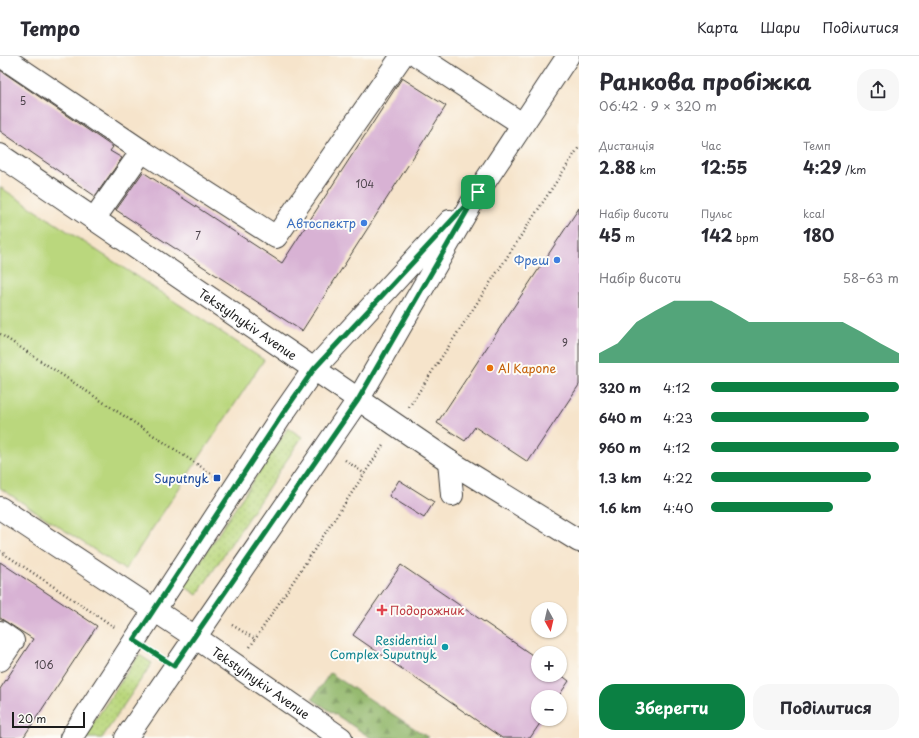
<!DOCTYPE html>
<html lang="uk">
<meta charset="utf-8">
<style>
body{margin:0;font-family:"Playpen Sans",sans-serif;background:#f7f7f7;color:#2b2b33;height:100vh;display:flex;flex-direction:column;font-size:15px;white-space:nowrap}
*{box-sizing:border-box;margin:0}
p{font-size:13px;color:#7c7c81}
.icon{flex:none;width:22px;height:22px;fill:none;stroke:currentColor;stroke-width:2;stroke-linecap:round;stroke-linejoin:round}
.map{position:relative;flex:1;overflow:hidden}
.panel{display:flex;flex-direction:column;background:#fff;width:340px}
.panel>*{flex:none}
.needle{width:26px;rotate:172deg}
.tools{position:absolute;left:531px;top:546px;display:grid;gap:8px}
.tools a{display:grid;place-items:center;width:36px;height:36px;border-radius:50%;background:#fff;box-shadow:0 1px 3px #0004;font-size:20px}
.scale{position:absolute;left:12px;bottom:10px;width:73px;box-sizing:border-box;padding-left:4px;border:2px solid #1c1c1c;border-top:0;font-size:11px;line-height:14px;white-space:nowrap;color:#1c1c1c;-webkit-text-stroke:3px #fdfcf7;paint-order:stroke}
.pin{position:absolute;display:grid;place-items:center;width:34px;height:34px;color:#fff;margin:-17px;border-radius:8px;box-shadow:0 2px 6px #0006}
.round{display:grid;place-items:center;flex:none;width:42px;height:42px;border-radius:16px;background:#f7f7f7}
.overview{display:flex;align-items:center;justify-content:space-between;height:68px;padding:0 20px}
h1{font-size:22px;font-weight:700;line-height:30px}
.stats{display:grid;grid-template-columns:repeat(3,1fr);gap:6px;height:68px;padding:4px 20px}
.stats div{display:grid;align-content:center}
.stats b{font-size:17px;font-weight:700}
.stats small{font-size:11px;font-weight:400}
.stats p{font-size:11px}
.chart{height:112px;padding:8px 20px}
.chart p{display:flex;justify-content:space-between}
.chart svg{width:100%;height:72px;margin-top:4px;fill:#0b8043;opacity:.7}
.cta{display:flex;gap:8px;margin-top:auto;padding:8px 20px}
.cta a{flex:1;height:46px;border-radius:16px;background:#0b8043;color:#fff;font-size:16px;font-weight:700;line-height:46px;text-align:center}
.cta a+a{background:#f7f7f7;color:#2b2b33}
ul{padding:0 20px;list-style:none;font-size:13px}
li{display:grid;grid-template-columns:64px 48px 1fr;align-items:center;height:30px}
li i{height:10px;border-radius:5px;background:#0b8043}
header{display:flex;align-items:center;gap:24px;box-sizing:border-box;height:56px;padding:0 20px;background:#fff;border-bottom:1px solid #e1e1e2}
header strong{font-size:19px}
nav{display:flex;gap:22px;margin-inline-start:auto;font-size:14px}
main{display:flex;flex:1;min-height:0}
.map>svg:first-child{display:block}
</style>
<header>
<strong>Tempo</strong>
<nav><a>Карта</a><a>Шари</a><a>Поділитися</a></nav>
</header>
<main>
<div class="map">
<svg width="579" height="682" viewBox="0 0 579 682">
<defs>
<pattern id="grass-dots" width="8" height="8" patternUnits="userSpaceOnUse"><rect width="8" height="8" fill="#bad77d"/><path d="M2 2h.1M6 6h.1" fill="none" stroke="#9fb86b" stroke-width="1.8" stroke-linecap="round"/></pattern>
<pattern id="forest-firs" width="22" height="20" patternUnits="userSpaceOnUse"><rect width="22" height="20" fill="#93b86c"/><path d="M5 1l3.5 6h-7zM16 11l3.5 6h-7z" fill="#779558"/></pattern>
</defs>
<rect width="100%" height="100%" fill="#fdfcf7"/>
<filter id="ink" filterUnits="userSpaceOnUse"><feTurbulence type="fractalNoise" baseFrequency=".025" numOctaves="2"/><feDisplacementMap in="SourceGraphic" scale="8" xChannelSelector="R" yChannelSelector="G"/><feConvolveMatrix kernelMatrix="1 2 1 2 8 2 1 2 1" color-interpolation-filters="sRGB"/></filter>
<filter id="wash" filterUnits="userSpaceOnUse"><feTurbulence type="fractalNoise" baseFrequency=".012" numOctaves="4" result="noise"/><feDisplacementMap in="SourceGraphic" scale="16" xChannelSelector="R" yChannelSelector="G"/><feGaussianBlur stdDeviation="0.9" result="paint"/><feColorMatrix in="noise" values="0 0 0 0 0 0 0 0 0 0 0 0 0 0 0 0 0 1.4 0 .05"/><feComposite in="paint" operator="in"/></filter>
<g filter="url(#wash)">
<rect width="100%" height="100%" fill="#f6e4cb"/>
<path fill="url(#grass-dots)" stroke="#6b7a4c" d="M288 372 302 381 197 539 184 530Z
M139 599 152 607 102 682H83Z"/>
<path fill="url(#forest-firs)" stroke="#586a44" d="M330 617 429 682H371L312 643Z"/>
<path fill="#bad77d" stroke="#6b7a4c" d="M0 131 264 304 125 514 0 432Z"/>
<g id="blocks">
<path fill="#d8b2d4" d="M0 14 113 91 110 95 122 102 95 140 0 75Z
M402 22 446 50 302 275 116 154 143 116 282 207Z
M579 152V329L528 406 475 371 465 385 437 367Z
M399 424 434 446 424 462 389 440Z
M0 506 97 570 23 682H0V633L33 583 0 562Z
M401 509 538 603V619L560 618 569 625 558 641H538V663H543L530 682H502L353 579Z"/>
</g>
</g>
<g filter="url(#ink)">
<use href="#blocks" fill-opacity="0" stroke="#3d3a36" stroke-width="1"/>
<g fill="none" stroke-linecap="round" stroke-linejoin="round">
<g stroke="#3d3a36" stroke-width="24">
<g id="minor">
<path d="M1 0 142 95"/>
<path d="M418 0 522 68"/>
<path id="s1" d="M0 99 449 405 579 485"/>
<path d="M94 163 142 95 276 181 402 0"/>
<path d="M449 405 452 439"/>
<path id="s2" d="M0 452 195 581 341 682"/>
<path d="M0 576 13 585 0 604"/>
<path d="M71 682 282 359 314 313 450 165"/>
<path d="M126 682 358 344 478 136 568 0"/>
</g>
</g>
<path stroke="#3d3a36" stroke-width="2.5" stroke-dasharray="1 3" stroke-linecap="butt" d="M0 278 215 420
M409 351 579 91
M345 404 365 418
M0 495 116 572
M232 569 255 583
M250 591 384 388"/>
<use href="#minor" stroke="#fff" stroke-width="22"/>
</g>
</g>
<g fill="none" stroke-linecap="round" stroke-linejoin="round" filter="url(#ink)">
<g stroke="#fff" stroke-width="8">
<path id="route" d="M478 136 358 344 174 610 134 584 282 359 314 313Z"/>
</g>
<use href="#route" stroke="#0b8043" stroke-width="5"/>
</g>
<g fill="#3f7fe0" stroke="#fdfcf7" stroke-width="1.5">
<circle cx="364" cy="167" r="4"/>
<circle cx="557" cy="204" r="4"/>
</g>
<circle fill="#e8710a" stroke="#fdfcf7" stroke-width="1.5" cx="490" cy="312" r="4"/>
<rect fill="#1a4fb4" stroke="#fdfcf7" stroke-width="1.5" x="213" y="418" width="8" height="8" rx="2"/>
<path fill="#e0444e" stroke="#fdfcf7" stroke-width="1.5" d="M380 548h4v4h4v4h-4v4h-4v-4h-4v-4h4z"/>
<circle fill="#0f9aa8" stroke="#fdfcf7" stroke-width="1.5" cx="445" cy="591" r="4"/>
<g text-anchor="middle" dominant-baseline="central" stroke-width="4" stroke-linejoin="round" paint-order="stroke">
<g font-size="10" fill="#4b424a">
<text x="23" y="44">5</text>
<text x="365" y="127">104</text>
<text x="198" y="179">7</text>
<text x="565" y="286">9</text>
<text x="44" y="608">106</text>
</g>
<g font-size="12" fill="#366cbe" stroke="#fdfcf7" text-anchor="end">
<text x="356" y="167">Автоспектр</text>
<text x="549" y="204">Фреш</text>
</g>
<g font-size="12" fill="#1c1c1c" stroke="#fdfcf7">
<text stroke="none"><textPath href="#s1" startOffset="300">Tekstylnykiv Avenue</textPath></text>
<text stroke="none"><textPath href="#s2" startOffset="314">Tekstylnykiv Avenue</textPath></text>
</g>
<g font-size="12" fill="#c56008" stroke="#fdfcf7" text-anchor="start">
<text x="498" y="312">Al Kapone</text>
</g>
<g font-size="12" fill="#164399" stroke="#fdfcf7" text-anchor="end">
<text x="209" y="422">Suputnyk</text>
</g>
<g font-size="12" fill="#be3a42" stroke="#fdfcf7" text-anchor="start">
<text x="390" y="554">Подорожник</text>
</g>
<g font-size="12" fill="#0d838f" stroke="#fdfcf7" text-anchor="end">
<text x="437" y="584">Residential<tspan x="437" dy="14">Complex Suputnyk</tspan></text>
</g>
</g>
</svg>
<div class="tools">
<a><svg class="needle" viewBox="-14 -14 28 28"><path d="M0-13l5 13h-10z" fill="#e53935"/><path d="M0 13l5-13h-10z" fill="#7c7c81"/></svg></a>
<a>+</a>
<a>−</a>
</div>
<div class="scale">20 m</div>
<div class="pin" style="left:478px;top:136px;background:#1e9e55"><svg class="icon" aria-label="arrive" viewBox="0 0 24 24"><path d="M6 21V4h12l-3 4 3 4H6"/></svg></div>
</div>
<section class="panel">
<div class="overview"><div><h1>Ранкова пробіжка</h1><p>06:42 · 9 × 320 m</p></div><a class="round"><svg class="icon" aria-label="share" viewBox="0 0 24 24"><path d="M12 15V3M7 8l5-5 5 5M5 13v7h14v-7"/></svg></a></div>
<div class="stats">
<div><p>Дистанція</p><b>2.88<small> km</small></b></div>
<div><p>Час</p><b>12:55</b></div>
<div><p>Темп</p><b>4:29<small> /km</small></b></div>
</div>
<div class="stats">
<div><p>Набір висоти</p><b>45<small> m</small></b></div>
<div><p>Пульс</p><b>142<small> bpm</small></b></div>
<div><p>kcal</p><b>180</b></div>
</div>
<div class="chart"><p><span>Набір висоти</span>58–63 m</p>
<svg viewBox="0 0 160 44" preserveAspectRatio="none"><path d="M0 44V38L10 32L20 19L30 12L40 6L50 6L60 6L70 12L80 19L90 19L100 19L110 19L120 19L130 19L140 25L150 32L160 38V44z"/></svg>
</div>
<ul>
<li><b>320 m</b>4:12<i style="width:100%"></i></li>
<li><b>640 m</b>4:23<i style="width:84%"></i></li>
<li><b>960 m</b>4:12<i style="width:100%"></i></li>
<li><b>1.3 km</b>4:22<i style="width:85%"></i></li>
<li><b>1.6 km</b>4:40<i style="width:65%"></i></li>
</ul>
<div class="cta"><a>Зберегти</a><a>Поділитися</a></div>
</section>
</main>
